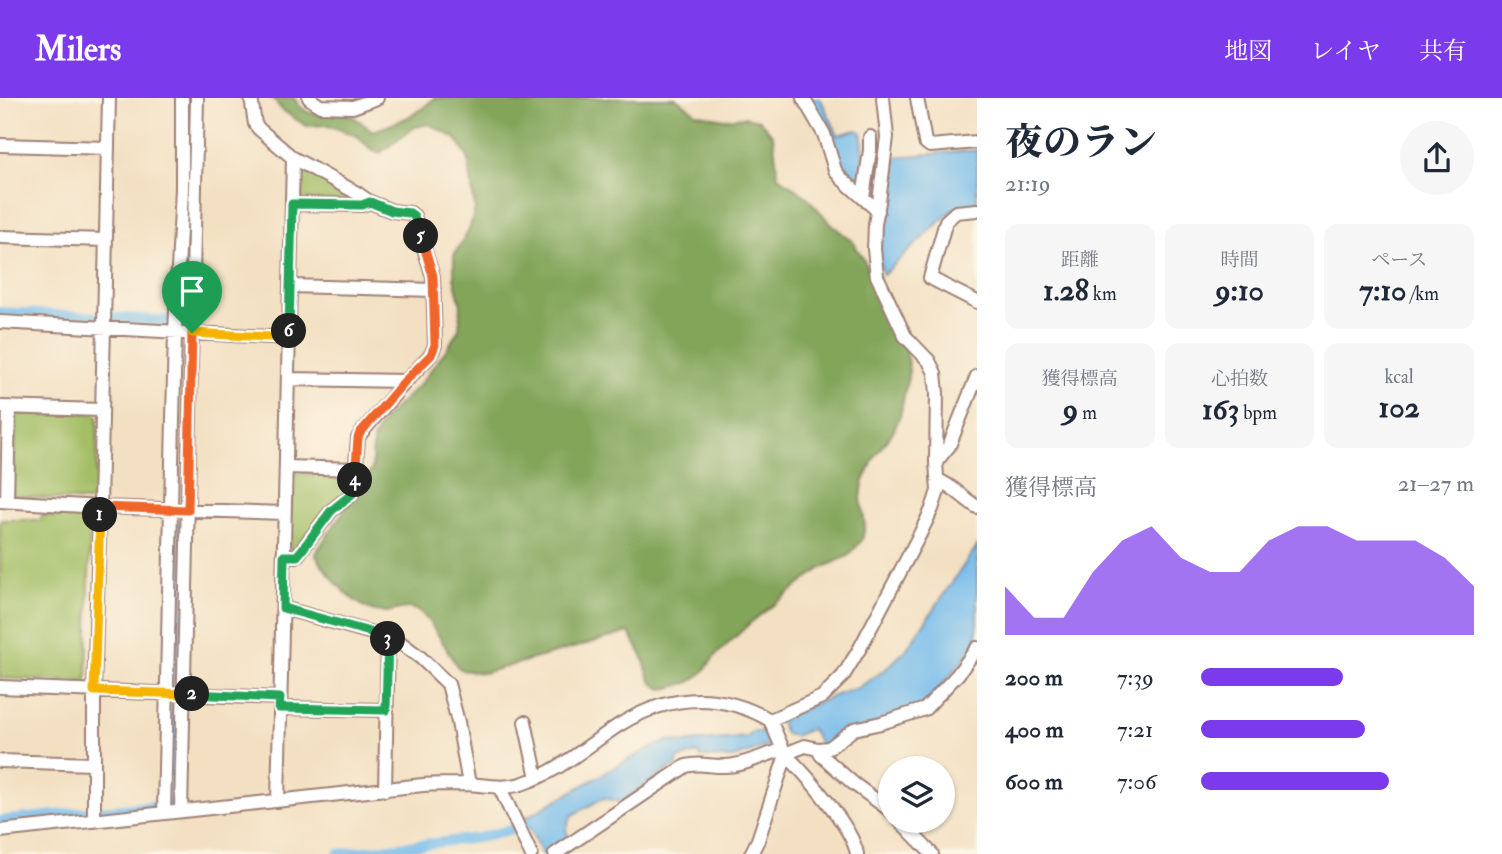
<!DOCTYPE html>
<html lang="ja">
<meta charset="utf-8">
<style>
body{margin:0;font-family:"IM FELL Double Pica","Noto Serif JP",serif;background:#f6f6f7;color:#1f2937;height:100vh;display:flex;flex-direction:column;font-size:26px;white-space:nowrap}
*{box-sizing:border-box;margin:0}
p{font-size:23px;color:#747a83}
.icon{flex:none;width:38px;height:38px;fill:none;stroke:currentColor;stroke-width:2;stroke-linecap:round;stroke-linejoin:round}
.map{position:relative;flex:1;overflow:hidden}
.details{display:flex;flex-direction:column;background:#fff;width:525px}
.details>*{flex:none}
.fabs{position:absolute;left:878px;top:658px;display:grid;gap:14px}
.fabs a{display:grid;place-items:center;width:77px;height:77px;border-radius:50%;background:#fff;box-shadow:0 2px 5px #0004;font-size:35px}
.pin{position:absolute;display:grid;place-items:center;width:60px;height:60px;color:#fff;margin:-72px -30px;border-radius:50% 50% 50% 0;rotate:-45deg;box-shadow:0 0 7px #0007}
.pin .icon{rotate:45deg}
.km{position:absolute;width:35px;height:35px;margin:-18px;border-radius:50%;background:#222;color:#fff;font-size:19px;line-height:35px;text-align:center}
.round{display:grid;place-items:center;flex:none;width:74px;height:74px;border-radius:37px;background:#f6f6f7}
.head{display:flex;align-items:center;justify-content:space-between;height:119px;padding:0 28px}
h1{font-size:38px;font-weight:800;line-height:52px}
.figures{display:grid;grid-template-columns:repeat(3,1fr);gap:10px;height:119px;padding:7px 28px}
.figures div{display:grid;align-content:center;border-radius:14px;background:#f6f6f7;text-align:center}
.figures b{font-size:30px;font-weight:800}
.figures small{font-size:19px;font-weight:400}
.figures p{font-size:19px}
.chart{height:196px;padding:14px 28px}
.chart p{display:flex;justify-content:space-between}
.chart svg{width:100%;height:126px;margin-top:7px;fill:#7c3aed;opacity:.7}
ul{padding:0 28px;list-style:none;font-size:23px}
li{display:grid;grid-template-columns:112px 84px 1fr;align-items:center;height:52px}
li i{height:18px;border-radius:9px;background:#7c3aed}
header{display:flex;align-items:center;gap:42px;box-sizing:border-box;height:98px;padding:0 35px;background:#7c3aed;color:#fff}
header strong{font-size:33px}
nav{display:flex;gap:38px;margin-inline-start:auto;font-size:24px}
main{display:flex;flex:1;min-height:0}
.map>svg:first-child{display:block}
</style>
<header>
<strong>Milers</strong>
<nav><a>地図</a><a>レイヤ</a><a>共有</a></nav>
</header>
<main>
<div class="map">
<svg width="977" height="756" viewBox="0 0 977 756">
<rect width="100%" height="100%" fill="#fcf5e5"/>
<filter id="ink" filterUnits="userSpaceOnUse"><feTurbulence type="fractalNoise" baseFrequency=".0143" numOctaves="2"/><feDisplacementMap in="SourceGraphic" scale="14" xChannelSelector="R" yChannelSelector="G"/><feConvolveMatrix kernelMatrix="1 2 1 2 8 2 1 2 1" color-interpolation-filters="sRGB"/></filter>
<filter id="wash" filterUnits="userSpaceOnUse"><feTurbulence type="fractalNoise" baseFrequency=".00686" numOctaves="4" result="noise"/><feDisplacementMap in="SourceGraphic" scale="28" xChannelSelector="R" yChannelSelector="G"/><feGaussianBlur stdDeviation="1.57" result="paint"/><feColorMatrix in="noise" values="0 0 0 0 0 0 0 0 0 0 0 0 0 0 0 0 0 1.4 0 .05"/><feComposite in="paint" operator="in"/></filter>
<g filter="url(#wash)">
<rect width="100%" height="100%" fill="#f3e0c2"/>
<path fill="#a3be65" stroke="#766e48" stroke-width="2" d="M299 69 357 99 356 104 297 101 298 71Z
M16 315H93L98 318 96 400 88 403 14 398 13 394Z
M294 375 349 376V392L295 452 292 454 290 451 292 377Z
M42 417 78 418 90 427 87 584 0 580V422H41Z"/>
<path fill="#82a55a" stroke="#666242" stroke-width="2" d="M272 0H295C306 26 331 11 350 17 357 20 366 29 373 33 394 26 419 17 434 0H501C517 7 536 8 552 0H676L696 15 724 21 745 19 759 22 773 38 778 78 807 99 831 126 853 144 864 162 892 236 906 251 909 273 900 318 894 332 875 358 863 385 861 400 865 428 862 442 848 458 820 471 750 525 716 557 702 575 690 584 669 590 662 591 655 587 650 582 643 560 629 534 484 575 462 572 457 568C448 554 432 523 420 514 408 505 396 514 383 514 355 513 328 477 315 456L372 371 373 342 382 323 420 286 448 249 459 231 461 208 454 179V157L469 132 475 112 468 59 456 41 429 26 415 29 380 55 373 53 357 38 328 27 306 28 282 12Z"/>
<path fill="#74bbeb" stroke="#5f6d8b" stroke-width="2" d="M807 0H820L838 37 856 32 861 34 864 55 859 87 842 71 827 33Z
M977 52V108L953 111 883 177 878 158 880 126 887 111 891 67 896 64V59Z
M977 448V545L924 609 828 647H821L811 631 794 638 785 636 780 624 784 618 839 596 858 590 886 571 906 552Z
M752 634H770L773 642 768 648 734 660 701 659 697 655 678 661 676 668 667 672 621 704 603 700 571 718 566 732 569 740 545 756H542L530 731 524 732 520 723 644 653 671 642 680 645 748 639Z"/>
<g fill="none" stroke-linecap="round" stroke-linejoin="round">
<path stroke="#74bbeb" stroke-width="10" d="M0 214 96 219
M109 219 172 223
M100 713 157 708 173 705 181 426
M0 723 83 714
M338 756 478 740 524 728"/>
</g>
</g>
<g filter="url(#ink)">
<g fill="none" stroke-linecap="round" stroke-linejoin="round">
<g stroke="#9e8076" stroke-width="16">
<path id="minor" d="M251 0 255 26 259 31 293 60 357 95 370 104 392 113 410 115 414 118 433 179 435 247 431 257 406 283 361 335 358 340 354 390 352 396 331 413 297 458H284
M309 0 320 8 353 9 377 0
M803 0 824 36 835 72 841 80 878 113
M917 0 925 44 930 48 977 44
M0 47 108 50
M863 100 870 52V39
M292 106 362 107 370 104
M977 112 956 114 946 123 930 180 977 204
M0 139 106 142
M290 188 434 192
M0 224 288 240
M288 281 406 283
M0 309 102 312
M936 364 949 348 977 278
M286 369 356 371
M938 382C953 388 963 400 977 409
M0 403 100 409 284 415
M7 403 9 309
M283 510 397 542 421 560 448 586 458 624 469 686
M0 589 280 600
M280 610 385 612
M770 622 822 599 843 578 860 550 920 436 932 411 938 393 936 364 937 295 935 275 929 263 905 238 877 178 874 151 875 126 879 104 887 39 883 0
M525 624 537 680
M818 651 821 657 854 686 891 713
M0 663 93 666
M500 690 531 756
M385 692 388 539
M278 703 293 60
M181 713 197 0
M164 715 175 234 182 90V0
M94 723V593L100 409 109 0
M900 723 932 756
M0 733 423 687C438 686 452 686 466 686 486 687 504 692 524 685 560 673 588 647 619 627 669 596 719 593 770 622L785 656V660L758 742 751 756
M555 756 686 668C702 664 710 669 725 668 745 668 764 656 783 652
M857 756C853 730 805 675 785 656L805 648 818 651 829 650 854 631 881 625 925 611 958 576 977 550"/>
</g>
<use href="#minor" stroke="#fff" stroke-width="12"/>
</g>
</g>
<g fill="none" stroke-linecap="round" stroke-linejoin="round" filter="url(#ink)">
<g stroke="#fff" stroke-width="14">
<path id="split-1" d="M100 417V409L188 412 192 235"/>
</g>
<g stroke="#fff" stroke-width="14">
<path id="split-2" d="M100 417 94 593 192 596"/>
</g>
<g stroke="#fff" stroke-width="14">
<path id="split-3" d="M192 596 280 600 279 610 386 612 388 541"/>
</g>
<g stroke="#fff" stroke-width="14">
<path id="split-4" d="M355 382 352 396 331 413 302 452 297 458H284L283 510 388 539V541"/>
</g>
<g stroke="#fff" stroke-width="14">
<path id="split-5" d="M355 382 358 340 360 335 405 283 431 257 435 247 433 178 421 138"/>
</g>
<g stroke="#fff" stroke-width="14">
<path id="split-6" d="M289 233 292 106 362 107 370 104 392 113 410 115 414 118 421 138"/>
</g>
<g stroke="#fff" stroke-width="14">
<path id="split-7" d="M192 235 288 240 289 233"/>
</g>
<use href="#split-1" stroke="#f0652b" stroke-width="9"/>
<use href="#split-2" stroke="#f5b400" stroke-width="9"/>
<use href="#split-3" stroke="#22a559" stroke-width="9"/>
<use href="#split-4" stroke="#22a559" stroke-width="9"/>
<use href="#split-5" stroke="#f0652b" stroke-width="9"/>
<use href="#split-6" stroke="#22a559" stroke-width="9"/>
<use href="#split-7" stroke="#f5b400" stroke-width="9"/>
</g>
</svg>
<div class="fabs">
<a><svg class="icon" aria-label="layers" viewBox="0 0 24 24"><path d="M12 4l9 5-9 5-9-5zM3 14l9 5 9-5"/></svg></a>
</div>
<div class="pin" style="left:192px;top:235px;background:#1e9e55"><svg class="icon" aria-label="arrive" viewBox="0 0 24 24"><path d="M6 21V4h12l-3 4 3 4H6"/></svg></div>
<b class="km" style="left:100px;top:417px">1</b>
<b class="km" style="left:192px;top:596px">2</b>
<b class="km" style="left:388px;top:541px">3</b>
<b class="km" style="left:355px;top:382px">4</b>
<b class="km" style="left:421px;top:138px">5</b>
<b class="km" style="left:289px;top:233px">6</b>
</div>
<section class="details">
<div class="head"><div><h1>夜のラン</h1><p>21:19</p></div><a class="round"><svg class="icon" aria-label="share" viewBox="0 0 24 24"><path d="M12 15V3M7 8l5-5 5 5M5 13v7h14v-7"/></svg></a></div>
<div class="figures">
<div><p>距離</p><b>1.28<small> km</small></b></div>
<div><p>時間</p><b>9:10</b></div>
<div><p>ペース</p><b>7:10<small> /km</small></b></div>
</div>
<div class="figures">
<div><p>獲得標高</p><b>9<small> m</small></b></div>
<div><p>心拍数</p><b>163<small> bpm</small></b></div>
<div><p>kcal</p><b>102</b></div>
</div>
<div class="chart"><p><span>獲得標高</span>21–27 m</p>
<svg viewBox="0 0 160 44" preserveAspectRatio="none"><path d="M0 44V27L10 38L20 38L30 22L40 11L50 6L60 17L70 22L80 22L90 11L100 6L110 6L120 11L130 11L140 11L150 17L160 27V44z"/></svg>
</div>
<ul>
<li><b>200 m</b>7:39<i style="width:52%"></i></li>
<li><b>400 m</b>7:21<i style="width:60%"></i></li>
<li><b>600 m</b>7:06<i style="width:69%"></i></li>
</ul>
</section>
</main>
